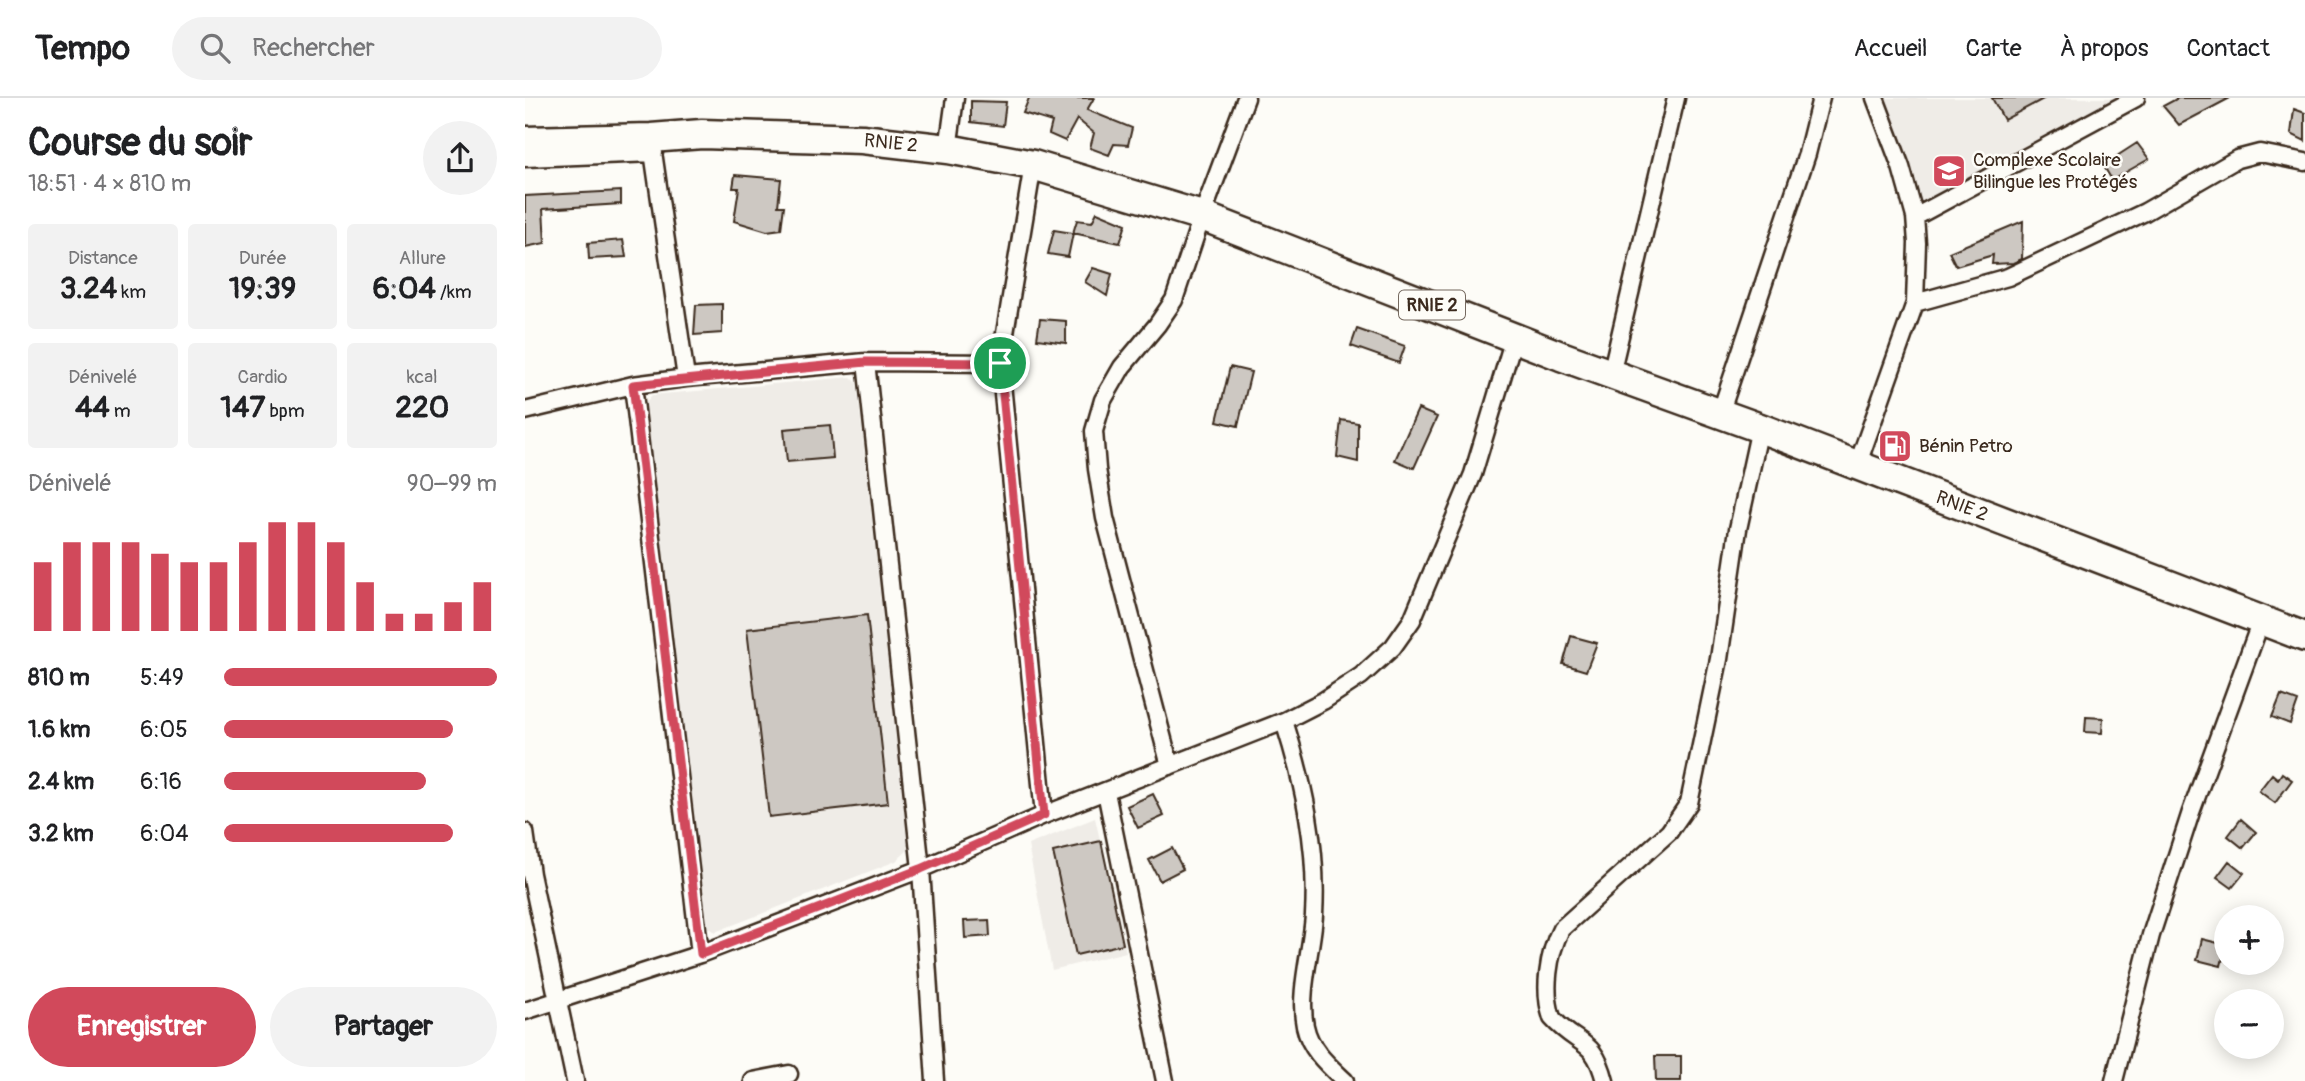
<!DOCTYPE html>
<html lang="fr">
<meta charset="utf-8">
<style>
body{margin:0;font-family:Pangolin,sans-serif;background:#f2f2f2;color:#202124;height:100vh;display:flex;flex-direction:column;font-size:26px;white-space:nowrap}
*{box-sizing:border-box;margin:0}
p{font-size:23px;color:#757577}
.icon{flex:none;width:38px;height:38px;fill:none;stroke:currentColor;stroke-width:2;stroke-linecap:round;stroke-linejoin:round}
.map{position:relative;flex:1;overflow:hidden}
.drawer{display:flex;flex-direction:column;background:#fff;width:525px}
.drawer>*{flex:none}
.fabs{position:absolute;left:1689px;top:807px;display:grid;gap:14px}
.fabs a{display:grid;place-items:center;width:70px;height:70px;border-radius:50%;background:#fff;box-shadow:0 4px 18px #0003;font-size:35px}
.pin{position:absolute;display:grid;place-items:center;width:60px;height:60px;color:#fff;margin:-30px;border:4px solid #fff;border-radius:50%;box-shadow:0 2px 7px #0007}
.round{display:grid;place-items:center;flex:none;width:74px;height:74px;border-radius:37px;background:#f2f2f2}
.head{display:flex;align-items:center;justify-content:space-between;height:119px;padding:0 28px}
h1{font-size:38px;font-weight:700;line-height:52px}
.metrics{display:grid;grid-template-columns:repeat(3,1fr);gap:10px;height:119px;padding:7px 28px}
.metrics div{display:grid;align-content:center;border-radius:7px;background:#f2f2f2;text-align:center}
.metrics b{font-size:30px;font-weight:700}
.metrics small{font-size:19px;font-weight:400}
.metrics p{font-size:19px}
.chart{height:196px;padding:14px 28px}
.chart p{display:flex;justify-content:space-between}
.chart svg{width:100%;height:126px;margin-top:7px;stroke:#d1495b;stroke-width:6}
.primary-button{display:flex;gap:14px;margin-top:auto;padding:14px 28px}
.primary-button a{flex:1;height:80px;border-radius:42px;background:#d1495b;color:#fff;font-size:28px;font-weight:700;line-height:80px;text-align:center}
.primary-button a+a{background:#f2f2f2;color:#202124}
ul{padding:0 28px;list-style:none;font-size:23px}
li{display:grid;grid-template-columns:112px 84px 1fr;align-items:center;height:52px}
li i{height:18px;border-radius:9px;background:#d1495b}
header{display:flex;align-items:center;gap:42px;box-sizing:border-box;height:98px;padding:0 35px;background:#fff;border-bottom:2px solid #e0e0e0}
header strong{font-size:33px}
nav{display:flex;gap:38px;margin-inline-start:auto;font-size:24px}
.search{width:490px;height:63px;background:#f2f2f2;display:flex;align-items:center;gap:18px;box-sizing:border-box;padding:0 24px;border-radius:38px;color:#757577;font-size:26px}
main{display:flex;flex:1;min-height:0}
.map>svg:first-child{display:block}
</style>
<header>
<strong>Tempo</strong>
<div class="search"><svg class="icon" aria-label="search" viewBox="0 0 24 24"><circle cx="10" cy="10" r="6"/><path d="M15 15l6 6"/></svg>Rechercher</div>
<nav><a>Accueil</a><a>Carte</a><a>À propos</a><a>Contact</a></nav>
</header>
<main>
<section class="drawer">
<div class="head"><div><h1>Course du soir</h1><p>18:51 · 4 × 810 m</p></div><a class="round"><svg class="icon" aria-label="share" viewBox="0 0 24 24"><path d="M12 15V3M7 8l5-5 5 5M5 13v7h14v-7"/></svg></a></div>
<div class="metrics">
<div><p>Distance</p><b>3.24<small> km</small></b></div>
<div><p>Durée</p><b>19:39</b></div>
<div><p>Allure</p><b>6:04<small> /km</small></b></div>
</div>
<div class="metrics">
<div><p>Dénivelé</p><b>44<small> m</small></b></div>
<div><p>Cardio</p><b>147<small> bpm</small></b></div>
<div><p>kcal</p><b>220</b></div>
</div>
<div class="chart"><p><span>Dénivelé</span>90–99 m</p>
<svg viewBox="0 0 160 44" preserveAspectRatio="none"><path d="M5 44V20M15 44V13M25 44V13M35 44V13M45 44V17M55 44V20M65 44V20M75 44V13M85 44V6M95 44V6M105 44V13M115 44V27M125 44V38M135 44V38M145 44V34M155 44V27"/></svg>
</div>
<ul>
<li><b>810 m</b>5:49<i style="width:100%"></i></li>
<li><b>1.6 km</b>6:05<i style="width:84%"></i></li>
<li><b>2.4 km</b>6:16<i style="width:74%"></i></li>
<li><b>3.2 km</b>6:04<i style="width:84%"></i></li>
</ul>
<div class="primary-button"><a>Enregistrer</a><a>Partager</a></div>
</section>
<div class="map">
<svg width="1780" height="983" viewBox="0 0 1780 983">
<rect width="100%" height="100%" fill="#fdfcf7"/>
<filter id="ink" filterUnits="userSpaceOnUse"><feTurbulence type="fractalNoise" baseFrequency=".0143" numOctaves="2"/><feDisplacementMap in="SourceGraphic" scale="14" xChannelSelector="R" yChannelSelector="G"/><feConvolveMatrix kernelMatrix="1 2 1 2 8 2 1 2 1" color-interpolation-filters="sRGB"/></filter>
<g filter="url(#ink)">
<path fill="#efece7" d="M1349 0H1611L1390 119Z
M326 279 332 285 383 752 371 763 190 834 182 829 120 305 127 297Z
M570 720 601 854 527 872 503 747Z"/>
<path fill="#cdc8c2" stroke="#3b2a1e" stroke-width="2" d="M504 0H569L562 12 607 30 603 47 589 46 584 57 565 50 569 35 552 21 540 43 524 36 527 24 498 15Z
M1467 0H1520L1479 22Z
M1653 0H1705L1654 27 1638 8Z
M446 3 481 4 478 28 446 24Z
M1769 11 1780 15V43L1766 36Z
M1612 45 1624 61 1587 82 1578 67Z
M210 77 256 81 253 108H259L256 131 242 133 209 123 214 90H208Z
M96 93V106L18 111 20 145 0 149V98Z
M572 114 601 126 595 145 548 135 552 122 567 124Z
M1498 123 1497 161 1488 165 1467 166 1468 157 1431 168 1424 154Z
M529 132 548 135 543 159 523 156Z
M98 142 101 159 64 161 63 145Z
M568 170 587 176 582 198 560 184Z
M197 206V235L169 237 171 207Z
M515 221 541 223V245L512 241Z
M832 231 880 248 874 265 826 248Z
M705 269 726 274 713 328 692 323Z
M893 311 912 319 889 370 870 362Z
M816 322 833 325V364L812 359Z
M305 327 308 360 262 364 259 331Z
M342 517 363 705 244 719 222 531Z
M1046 538 1072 545 1061 573 1038 566Z
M1756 597 1773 603 1765 626 1747 619Z
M1561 619 1578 620 1577 635 1560 634Z
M1757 675 1767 682 1750 705 1734 693 1747 676 1753 681Z
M628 696 639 718 613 730 602 708Z
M1716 721 1731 734 1718 750 1703 738Z
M576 743 598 846 551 857 528 754Z
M647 750 658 771 635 783 624 762Z
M1704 763 1719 775 1707 790 1692 779Z
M464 822 465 838 440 840 439 823Z
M1677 841 1701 847 1696 868 1672 862Z
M1130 958H1156V983H1131Z"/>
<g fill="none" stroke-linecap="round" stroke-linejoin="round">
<g stroke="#3b2a1e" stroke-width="21">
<path id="street" d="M126 40 161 280
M423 51 430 0
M0 60 129 55
M508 67 475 265 519 717
M1390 119 1611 0
M1390 205 1483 179 1620 114 1712 61 1735 55 1780 64
M341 264 396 771 410 983
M1086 276 1151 0
M108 287 175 856
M0 313 108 287 161 280 341 264 475 265
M1195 316 1282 56 1296 0
M1332 368 1390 205 1392 145 1390 119 1376 69 1350 0
M759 623C779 686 793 750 789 817 787 851 773 895 780 928 785 952 803 967 820 983
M645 668 580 420 572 371 569 333 578 302 597 269 632 227 649 202 677 118 721 0
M581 694 640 983
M0 734 6 776 50 983
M0 913 175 856 396 771 519 717 759 623 798 603 836 578 868 549 887 522 948 376 989 240
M228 983 264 976
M1080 983C1069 939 1053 949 1027 920 1018 893 1023 856 1036 831L1144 734 1164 705 1194 561 1213 431 1235 330
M1589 983 1626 837 1666 714 1736 523"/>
</g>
<g stroke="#3b2a1e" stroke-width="33">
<path id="highway" d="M0 43 126 40 177 36 337 41 423 51 508 67 677 118 1036 258 1235 330 1780 539"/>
</g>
<use href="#street" stroke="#fdfcf7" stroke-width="16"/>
<use href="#highway" stroke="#fdfcf7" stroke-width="28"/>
</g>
</g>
<g fill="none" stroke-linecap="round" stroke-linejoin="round" filter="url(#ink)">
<g stroke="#fff" stroke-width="14">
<path id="route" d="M341 264 475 265 519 717 396 771 176 856 108 287Z"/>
</g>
<use href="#route" stroke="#d1495b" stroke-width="9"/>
</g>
<defs>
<g id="school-square" transform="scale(1.75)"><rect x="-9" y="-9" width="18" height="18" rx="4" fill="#d1495b" stroke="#fdfcf7"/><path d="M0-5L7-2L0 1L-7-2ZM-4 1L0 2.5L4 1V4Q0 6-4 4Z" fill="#fff"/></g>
<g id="fuel-square" transform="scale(1.75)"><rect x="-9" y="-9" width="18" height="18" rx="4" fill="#d1495b" stroke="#fdfcf7"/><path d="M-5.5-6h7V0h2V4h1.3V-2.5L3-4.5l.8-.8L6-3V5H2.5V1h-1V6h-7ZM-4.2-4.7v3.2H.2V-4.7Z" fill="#fff"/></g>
</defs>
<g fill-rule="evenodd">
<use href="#school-square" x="1424" y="73"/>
<use href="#fuel-square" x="1370" y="348"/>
</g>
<g text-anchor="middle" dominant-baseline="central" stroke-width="5" stroke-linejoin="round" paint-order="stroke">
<rect fill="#fdfcf7" stroke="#75695f" stroke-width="2" x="874" y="192.5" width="66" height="29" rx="5"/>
<g font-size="18" font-weight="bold" fill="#3b2a1e">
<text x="907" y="207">RNIE 2</text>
</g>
<g font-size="19" fill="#3b2a1e" stroke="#fdfcf7">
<text transform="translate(366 45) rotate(6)">RNIE 2</text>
<text transform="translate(1437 408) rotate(21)">RNIE 2</text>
</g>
<g font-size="19" fill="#3b2a1e" stroke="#fdfcf7" text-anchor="start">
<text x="1448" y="62">Complexe Scolaire<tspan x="1448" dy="22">Bilingue les Protégés</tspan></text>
<text x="1394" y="348">Bénin Petro</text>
</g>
</g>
</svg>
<div class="fabs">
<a>+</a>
<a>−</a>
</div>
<div class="pin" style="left:475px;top:265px;background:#1e9e55"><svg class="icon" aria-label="arrive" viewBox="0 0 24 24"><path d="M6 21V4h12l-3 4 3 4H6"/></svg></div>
</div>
</main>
